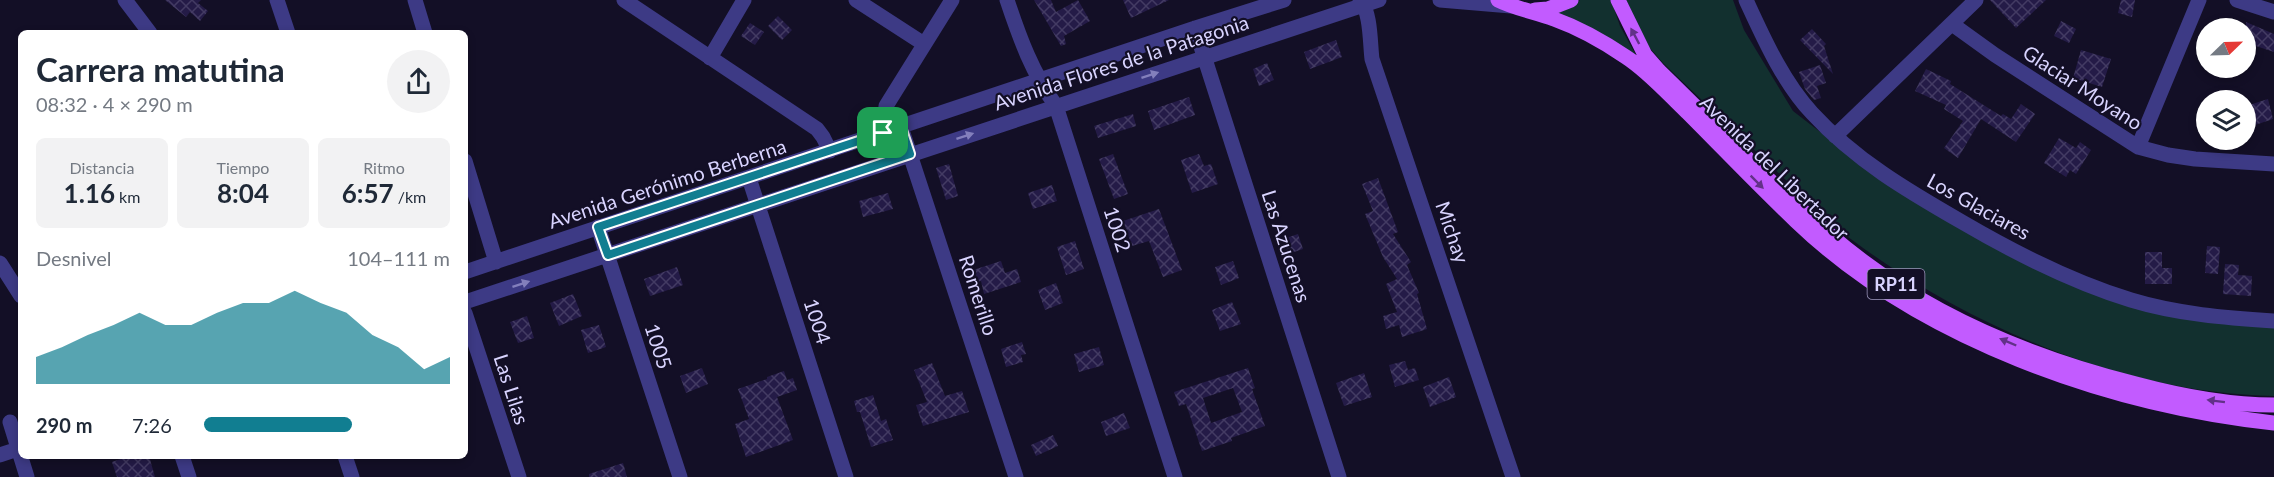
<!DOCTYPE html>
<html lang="es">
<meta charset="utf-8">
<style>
body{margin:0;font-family:Lato,sans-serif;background:#f2f2f3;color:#1f2937;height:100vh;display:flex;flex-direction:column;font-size:22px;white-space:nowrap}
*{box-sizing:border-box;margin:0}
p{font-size:20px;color:#747a83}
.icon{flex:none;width:33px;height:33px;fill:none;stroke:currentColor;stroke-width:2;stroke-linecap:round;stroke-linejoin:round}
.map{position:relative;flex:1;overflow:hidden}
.side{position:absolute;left:18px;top:30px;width:450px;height:429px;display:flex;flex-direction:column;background:#fff;border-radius:9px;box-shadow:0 3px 9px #0003}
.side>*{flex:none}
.needle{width:39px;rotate:67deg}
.buttons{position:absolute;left:2196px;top:18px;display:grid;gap:12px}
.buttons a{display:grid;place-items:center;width:60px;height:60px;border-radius:50%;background:#fff;box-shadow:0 3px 9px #0003;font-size:30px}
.pin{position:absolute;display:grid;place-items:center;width:51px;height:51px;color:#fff;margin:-26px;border-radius:12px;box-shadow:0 3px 9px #0006}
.round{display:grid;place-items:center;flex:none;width:63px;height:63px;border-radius:32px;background:#f2f2f3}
.head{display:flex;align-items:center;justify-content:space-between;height:102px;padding:0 18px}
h1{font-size:33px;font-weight:700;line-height:45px}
.metrics{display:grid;grid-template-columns:repeat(3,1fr);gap:9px;height:102px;padding:6px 18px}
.metrics div{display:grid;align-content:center;border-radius:9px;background:#f2f2f3;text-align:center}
.metrics b{font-size:26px;font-weight:700}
.metrics small{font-size:16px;font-weight:400}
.metrics p{font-size:16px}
.chart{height:168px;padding:12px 18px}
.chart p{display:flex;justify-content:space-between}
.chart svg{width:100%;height:108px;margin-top:6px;fill:#117e91;opacity:.7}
ul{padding:0 18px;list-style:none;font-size:20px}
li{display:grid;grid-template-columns:96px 72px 1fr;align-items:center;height:45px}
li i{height:15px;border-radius:8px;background:#117e91}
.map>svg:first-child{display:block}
</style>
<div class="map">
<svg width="2274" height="477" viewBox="0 0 2274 477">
<defs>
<pattern id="building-cross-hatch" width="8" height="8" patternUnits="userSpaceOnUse" patternTransform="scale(1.5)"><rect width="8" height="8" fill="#241b47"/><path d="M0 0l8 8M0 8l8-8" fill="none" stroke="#433b63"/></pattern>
</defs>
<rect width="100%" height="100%" fill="#130f26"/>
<path fill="#12302f" d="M1580 0H1611L1620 26 1637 57 1558 13Z
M1626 0H1733L1744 30 1793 111 1828 138 2064 282 2274 325V396C2120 394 1954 321 1834 226L1663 63 1649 47Z"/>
<path fill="url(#building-cross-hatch)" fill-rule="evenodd" d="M165 0H201L198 3 208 11 200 21 190 12 186 17Z
M1034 0H1051L1056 12 1078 0 1090 21 1064 36 1066 44 1061 46Z
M1123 0H1169L1131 18Z
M1990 0H2046L2016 28Z
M2121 0H2135L2132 17 2118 13Z
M778 16 792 30 782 40 768 26Z
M2061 21 2076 29 2069 43 2054 36Z
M2246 22 2274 34V52L2256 46 2246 68Z
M750 23 764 32 755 45 741 36Z
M1812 29 1826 44 1824 46 1833 74 1800 40Z
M1336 40 1342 57 1310 69 1304 52Z
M2081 50 2111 59 2102 87 2073 78Z
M1267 63 1274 80 1259 86 1253 69Z
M1820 65 1826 83 1817 86 1821 98 1814 100 1805 89 1799 72Z
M1926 69 1951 81 1950 84 2001 116 2003 114 2011 119 2021 104 2035 114 2016 142 1981 119 1958 158 1944 148 1963 121 1944 109 1946 105 1915 91Z
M1189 97 1195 115 1154 130 1148 111Z
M2268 99 2273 119 2246 128V106Z
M1133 114 1136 126 1098 138 1094 126Z
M2059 138 2076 148 2080 142 2091 150 2076 174 2070 170 2066 177 2044 163Z
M1113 154 1128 194 1114 199 1099 159Z
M1199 154 1204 166 1211 164 1218 184 1192 193 1181 160Z
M949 164 958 196 946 200 936 168Z
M1378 178 1398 232 1393 234 1411 262 1407 265 1419 293 1417 294 1427 329 1402 337 1399 325 1386 329 1383 316 1397 312 1386 284 1397 279 1383 257 1365 214 1373 211 1362 184Z
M1052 185 1057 201 1033 209 1028 193Z
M888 193 893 209 863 217 859 201Z
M1159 209 1182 270 1163 277 1149 241 1132 246 1123 221Z
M1298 234 1303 249 1288 254 1283 239Z
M1075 241 1084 269 1066 275 1057 247Z
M2207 246 2220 247 2218 274 2205 273Z
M2145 252H2162V268H2172V284H2145Z
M1001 261 1005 273 1017 269 1021 282 984 294 981 281 974 283 970 271Z
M1233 261 1239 278 1221 285 1215 267Z
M2225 264 2239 265 2238 275 2252 276 2251 296 2223 294Z
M677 267 683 285 650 296 644 279Z
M1056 283 1063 303 1045 310 1038 290Z
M573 294 582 316 559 326 550 303Z
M1232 302 1241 324 1220 331 1212 310Z
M527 316 534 338 518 343 510 322Z
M599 325 606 347 588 353 581 330Z
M1022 342 1026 354 1021 355 1023 362 1006 367 1001 349Z
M1099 347 1104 365 1079 372 1074 354Z
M1405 361 1408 370 1415 368 1419 380 1395 387 1389 365Z
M932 363 945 396 962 391 969 412 923 426 916 405 927 402 914 370Z
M702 368 708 384 686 393 680 376Z
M1248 368 1255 388 1252 389 1265 426 1231 438 1232 441 1202 451 1186 404 1179 406 1174 392ZM1233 388 1242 412 1211 423 1203 398Z
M784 371 787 380 793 378 797 390 777 397 793 440 746 457 735 424 749 419 738 389 767 379V377Z
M1364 373 1372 397 1344 406 1336 383Z
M1449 377 1456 397 1430 407 1423 387Z
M873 395 881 421 886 419 893 440 871 447 860 412H857L854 401Z
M1124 413 1130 428 1106 436 1101 422Z
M1053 435 1058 446 1036 456 1031 445Z
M129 456H149L155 477H117L112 462Z
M623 463 627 477H589V474Z"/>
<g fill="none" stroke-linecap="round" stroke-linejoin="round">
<path stroke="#3d3a85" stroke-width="15" d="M125 0 150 33
M277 0 288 33
M415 0 425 33
M624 0 817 129 823 137 830 151
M856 0 924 44
M1007 0C1020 39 1032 72 1056 106L1175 477
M1360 0C1371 12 1370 44 1372 59L1513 477
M1440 0 1511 6
M1746 0C1764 39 1783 82 1812 113 1855 160 1908 191 1962 222 2015 253 2072 282 2131 300 2177 314 2226 318 2274 321
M2237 0 2274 12
M1952 24 1995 55 2138 147 2168 155 2195 159 2274 164
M1195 28 1339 477
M710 58 744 0
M901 127 1016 477
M883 133 886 106 952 0
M1835 136 1976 0
M2138 147 2199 0
M465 161 496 262
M749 178 846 477
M598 227 680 477
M0 263 21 296
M465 272 1195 28 1284 0
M465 302 1379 0
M465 313 519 477
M10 422 27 477
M0 455 21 448
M182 456 189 477
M345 456 352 477"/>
<path stroke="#c25bff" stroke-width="15" d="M1498 0C1516 9 1536 12 1554 19 1579 28 1604 42 1626 57 1649 72 1667 93 1687 112 1723 148 1759 186 1796 221 1919 339 2108 405 2274 423
M1618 0 1645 55 1659 71C1715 125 1770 184 1829 234 1916 310 2025 356 2136 384 2181 396 2227 405 2274 405
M1535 10 1548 9 1571 0"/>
</g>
<defs><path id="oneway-solid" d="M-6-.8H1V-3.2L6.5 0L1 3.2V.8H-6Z" transform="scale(1.5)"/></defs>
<g fill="#623188">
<use href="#oneway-solid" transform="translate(1635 36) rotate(-118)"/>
<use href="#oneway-solid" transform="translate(1757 182) rotate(45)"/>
<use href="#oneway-solid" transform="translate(2008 342) rotate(-157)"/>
<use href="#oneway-solid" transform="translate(2216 401) rotate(-173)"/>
</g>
<g fill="#837fbc">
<use href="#oneway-solid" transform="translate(1150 75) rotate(-18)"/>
<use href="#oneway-solid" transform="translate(965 136) rotate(-18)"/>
<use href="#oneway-solid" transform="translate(521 284) rotate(-18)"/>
</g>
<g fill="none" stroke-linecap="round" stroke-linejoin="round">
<g stroke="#fff" stroke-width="12">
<path id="route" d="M901 127 910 154 608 255 598 227Z"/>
</g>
<use href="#route" stroke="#117e91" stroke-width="8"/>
</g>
<g text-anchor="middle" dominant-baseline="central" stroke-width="4.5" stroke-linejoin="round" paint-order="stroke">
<rect fill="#130f26" stroke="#9e99be" stroke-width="1.5" x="1867.5" y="269" width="57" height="30" rx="4.5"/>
<g font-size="18" font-weight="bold" fill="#d9d4ff">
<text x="1896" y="284">RP11</text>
</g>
<g font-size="20" fill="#d9d4ff" stroke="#130f26">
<text transform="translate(1121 62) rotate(-18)">Avenida Flores de la Patagonia</text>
<text transform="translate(2083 87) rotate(33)">Glaciar Moyano</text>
<text transform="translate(1775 167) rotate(44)">Avenida del Libertador</text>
<text transform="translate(667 183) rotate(-18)">Avenida Gerónimo Berberna</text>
<text transform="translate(1979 206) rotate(29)">Los Glaciares</text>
<text transform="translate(1118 229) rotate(72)">1002</text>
<text transform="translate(1453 232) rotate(71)">Michay</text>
<text transform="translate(1287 246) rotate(72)">Las Azucenas</text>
<text transform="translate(979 295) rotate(72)">Romerillo</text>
<text transform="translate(818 321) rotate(72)">1004</text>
<text transform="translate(659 346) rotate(72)">1005</text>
<text transform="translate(512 389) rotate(72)">Las Lilas</text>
</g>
</g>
</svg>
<div class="buttons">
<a><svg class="needle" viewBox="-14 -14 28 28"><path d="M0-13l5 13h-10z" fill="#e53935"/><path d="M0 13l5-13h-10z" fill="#747a83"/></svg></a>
<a><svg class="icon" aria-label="layers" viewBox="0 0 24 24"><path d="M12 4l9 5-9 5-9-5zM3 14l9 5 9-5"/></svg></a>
</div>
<div class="pin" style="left:883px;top:133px;background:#1e9e55"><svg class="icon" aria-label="arrive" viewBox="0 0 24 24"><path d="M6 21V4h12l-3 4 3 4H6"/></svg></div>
<section class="side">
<div class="head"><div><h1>Carrera matutina</h1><p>08:32 · 4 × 290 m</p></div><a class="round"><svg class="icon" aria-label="share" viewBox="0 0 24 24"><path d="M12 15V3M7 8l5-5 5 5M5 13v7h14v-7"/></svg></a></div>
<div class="metrics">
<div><p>Distancia</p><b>1.16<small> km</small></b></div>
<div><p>Tiempo</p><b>8:04</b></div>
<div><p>Ritmo</p><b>6:57<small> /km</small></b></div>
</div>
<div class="chart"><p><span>Desnivel</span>104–111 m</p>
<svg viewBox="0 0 160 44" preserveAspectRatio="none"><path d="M0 44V33L10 29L20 24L30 20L40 15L50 20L60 20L70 15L80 11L90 11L100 6L110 11L120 15L130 24L140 29L150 38L160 33V44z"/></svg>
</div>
<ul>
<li><b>290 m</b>7:26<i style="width:60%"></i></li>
</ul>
</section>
</div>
